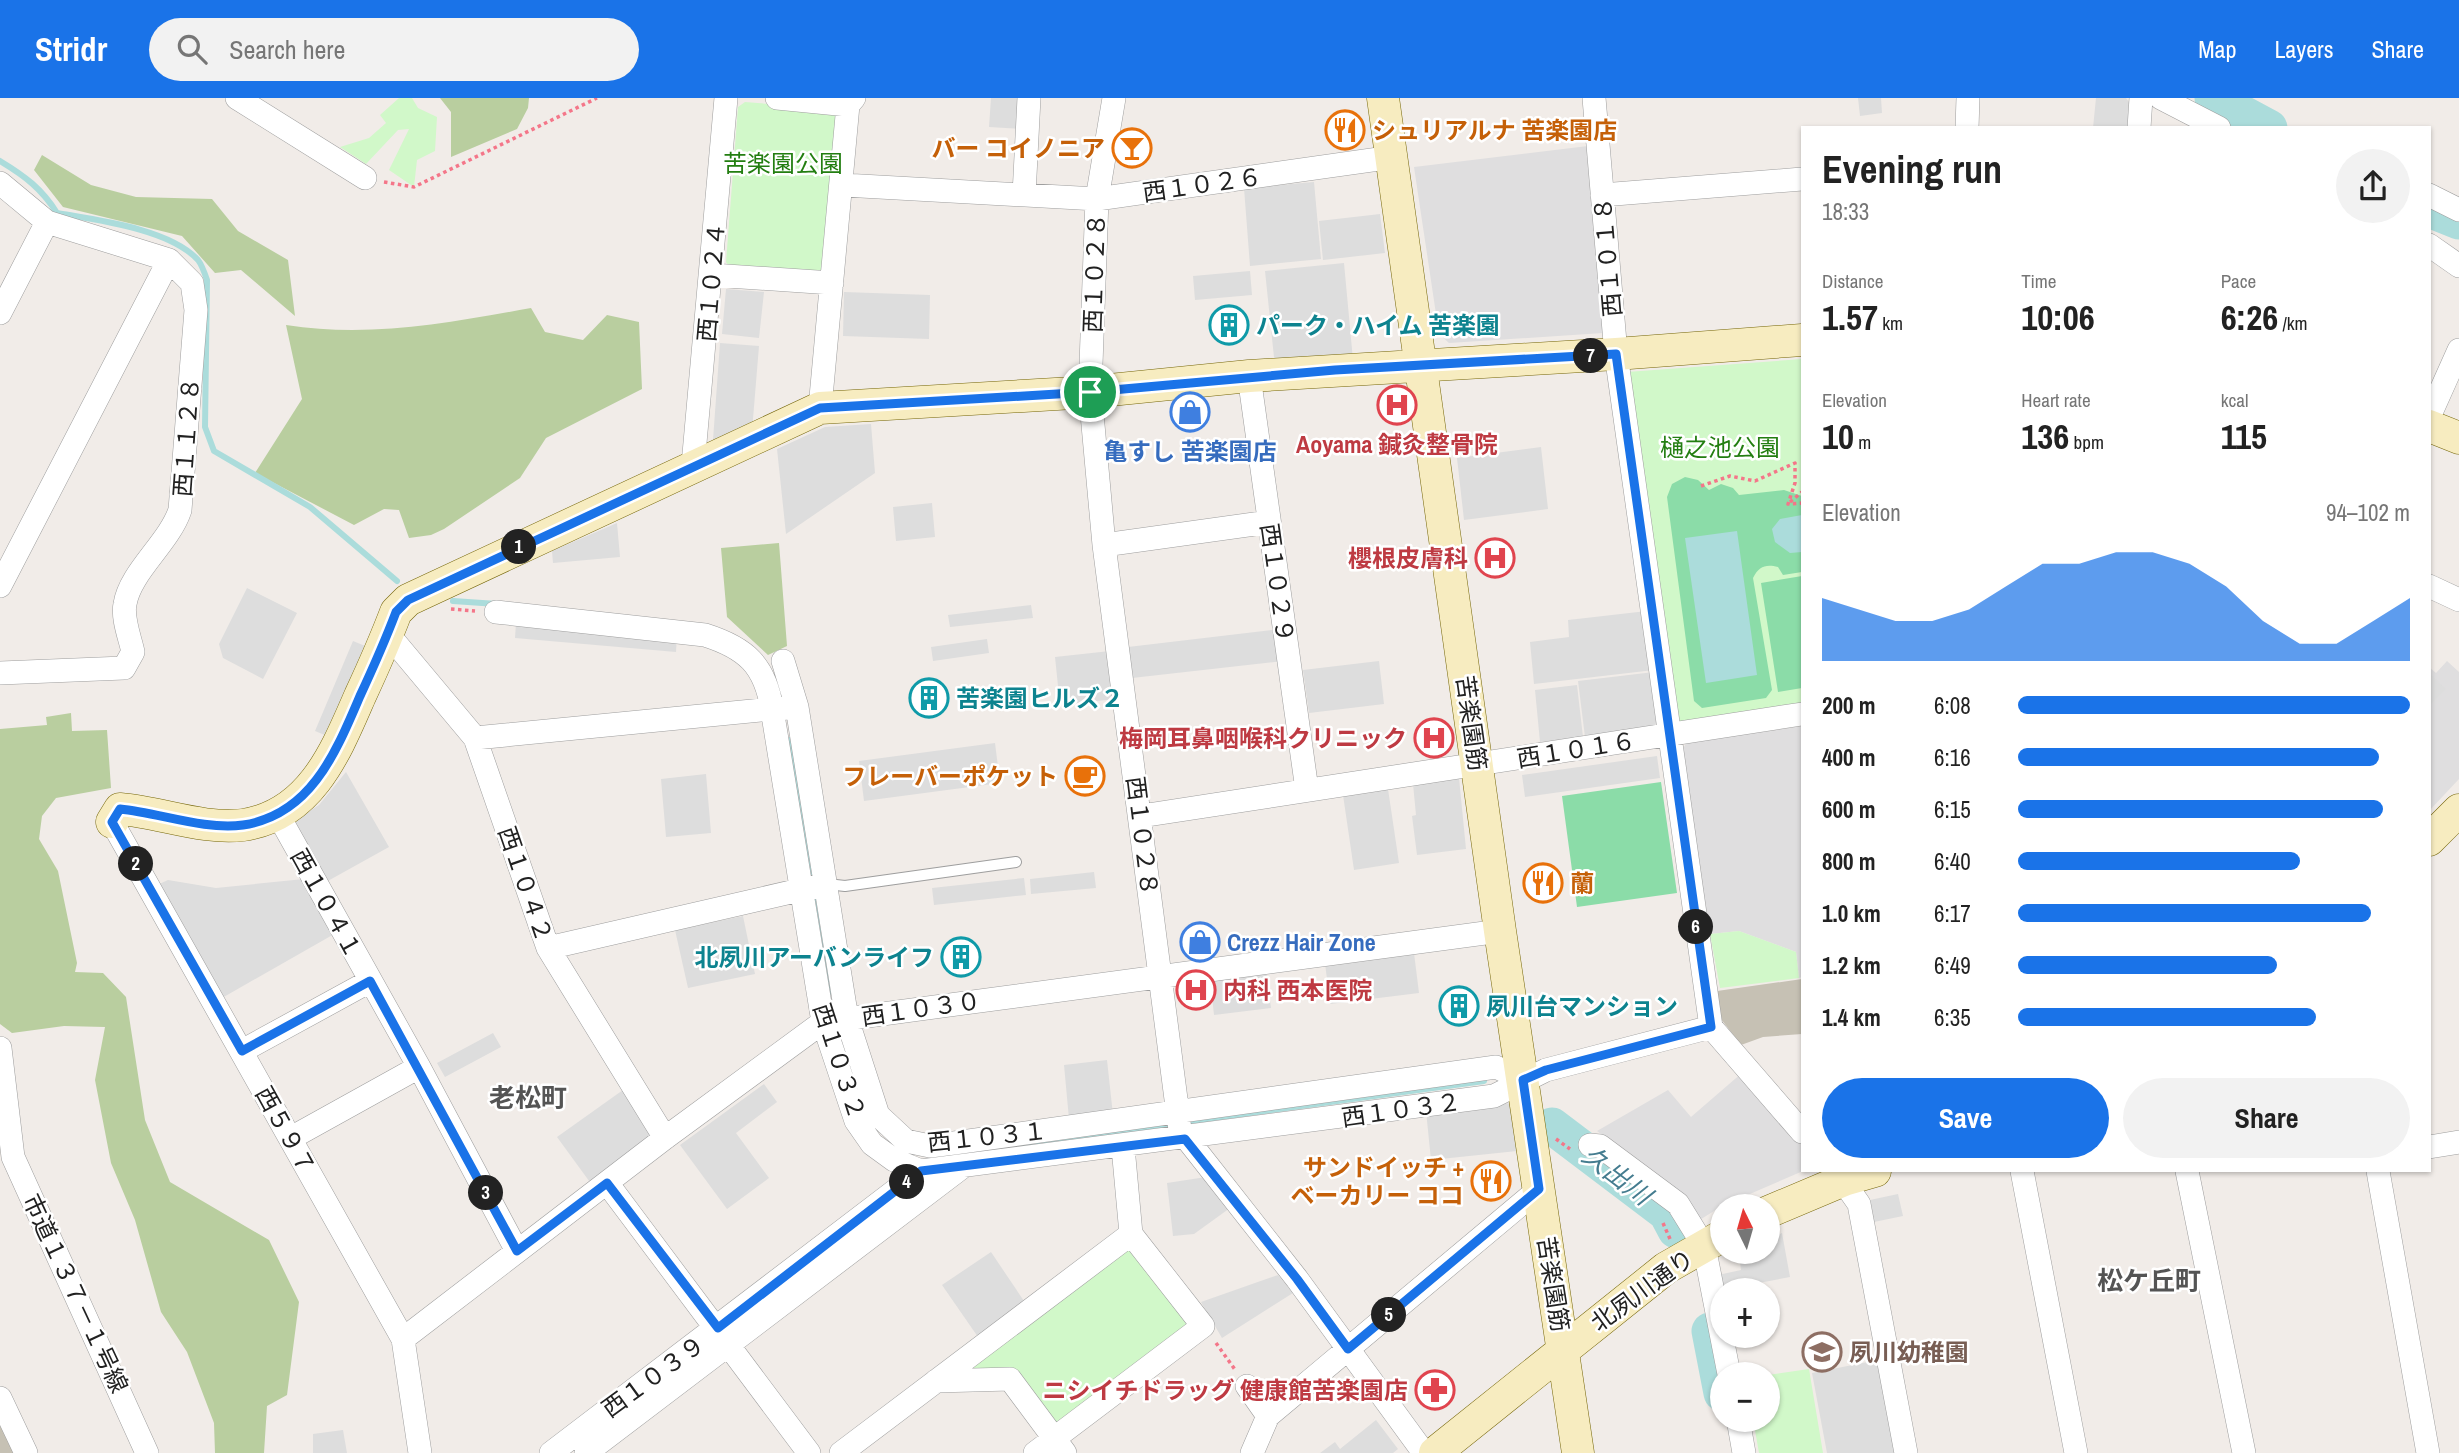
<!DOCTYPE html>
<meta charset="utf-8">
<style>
body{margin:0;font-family:"Archivo Narrow","Noto Sans JP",sans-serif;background:#f2f2f2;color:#222;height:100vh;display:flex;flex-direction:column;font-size:26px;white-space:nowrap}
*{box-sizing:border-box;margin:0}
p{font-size:23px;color:#767676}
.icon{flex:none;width:38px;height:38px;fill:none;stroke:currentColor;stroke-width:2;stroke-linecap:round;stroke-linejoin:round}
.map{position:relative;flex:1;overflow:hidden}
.details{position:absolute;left:1801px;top:28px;width:630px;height:1046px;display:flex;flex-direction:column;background:#fff;border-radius:0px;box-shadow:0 2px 5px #0004}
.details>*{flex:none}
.needle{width:46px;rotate:355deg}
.buttons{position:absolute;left:1710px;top:1096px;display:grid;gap:14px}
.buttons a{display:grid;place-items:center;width:70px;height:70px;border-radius:50%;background:#fff;box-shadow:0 2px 5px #0004;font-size:35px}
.pin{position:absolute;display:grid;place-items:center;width:60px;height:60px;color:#fff;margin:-30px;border:4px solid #fff;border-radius:50%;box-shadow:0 2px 7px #0007}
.km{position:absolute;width:35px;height:35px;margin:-18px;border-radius:50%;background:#222;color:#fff;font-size:19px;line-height:35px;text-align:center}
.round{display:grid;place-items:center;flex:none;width:74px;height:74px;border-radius:37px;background:#f2f2f2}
.headline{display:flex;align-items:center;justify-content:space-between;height:119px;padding:0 21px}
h1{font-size:38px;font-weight:700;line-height:52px}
.stats{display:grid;grid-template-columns:repeat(3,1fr);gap:10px;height:119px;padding:7px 21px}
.stats div{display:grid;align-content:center}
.stats b{font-size:35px;font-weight:700}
.stats small{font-size:19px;font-weight:400}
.stats p{font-size:19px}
.chart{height:196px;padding:14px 21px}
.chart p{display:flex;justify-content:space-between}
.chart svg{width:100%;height:126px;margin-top:7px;fill:#1a73e8;opacity:.7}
.primary-button{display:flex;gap:14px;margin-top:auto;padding:14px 21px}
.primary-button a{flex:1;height:80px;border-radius:42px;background:#1a73e8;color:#fff;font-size:28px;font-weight:700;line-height:80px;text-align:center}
.primary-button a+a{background:#f2f2f2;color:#222}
ul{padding:0 21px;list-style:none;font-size:23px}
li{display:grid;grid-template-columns:112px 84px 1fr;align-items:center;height:52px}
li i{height:18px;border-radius:9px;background:#1a73e8}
header{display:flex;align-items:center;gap:42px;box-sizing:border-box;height:98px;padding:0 35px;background:#1a73e8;color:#fff}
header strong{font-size:33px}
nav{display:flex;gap:38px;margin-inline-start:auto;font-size:24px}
.search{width:490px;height:63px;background:#f2f2f2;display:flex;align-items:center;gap:18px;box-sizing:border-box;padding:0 24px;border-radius:38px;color:#767676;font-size:26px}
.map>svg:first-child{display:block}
</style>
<header>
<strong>Stridr</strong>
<div class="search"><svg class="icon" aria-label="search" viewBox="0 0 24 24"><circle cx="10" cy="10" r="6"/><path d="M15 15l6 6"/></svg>Search here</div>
<nav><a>Map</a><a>Layers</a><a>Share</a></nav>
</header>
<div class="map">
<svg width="2459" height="1355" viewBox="0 0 2459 1355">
<rect width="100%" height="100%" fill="#f1ece8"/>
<path fill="#dfdedf" d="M1588 48 1603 235 1449 245 1439 236 1414 69Z
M2447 563 2459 574V681L2429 713V569L2436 575Z
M1802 628V879L1799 880 1796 854 1739 833 1710 836 1682 653 1686 645Z
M1743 974 1802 1046 1803 1073 1722 1108 1698 1123 1688 1102 1597 1033 1668 992 1691 1019Z"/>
<path fill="#c6c1b4" d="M1802 881V936L1763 939 1741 947 1721 921 1717 893Z
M0 1321 16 1355H0Z"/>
<path fill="#b9ce9f" d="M440 0H529L528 10 517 31 451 59V14Z
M42 57 91 87 136 99 212 101 238 133 288 162 295 218 241 172 215 175 182 138 63 109 34 72Z
M531 210 545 234 583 242 607 217 639 224 642 291 546 340 520 380 444 431 431 437 409 440 399 412 384 411 354 427 255 375 302 301 286 227C369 240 449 225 531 210Z
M779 445 787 548 768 557 727 519 721 450Z
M71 615 72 633 107 632 111 690 56 700 42 718 39 741 58 773 77 865 75 874 103 875 126 899 145 1022 170 1084 269 1142 299 1204 287 1297 267 1308 264 1355H215L214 1325 187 1254 161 1214 135 1122 111 1065 95 982 105 929 64 928 12 935 0 926V631L47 627 46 619Z"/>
<path fill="#d1f8c9" d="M399 0H412L418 10 437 19 435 53 417 62 414 89 389 72 409 31 398 32 366 66 340 49 369 40 386 25 380 17Z
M745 4 831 11 839 18 822 171 815 178 731 171 726 164 738 9Z
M1802 261V607L1681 626 1675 620 1627 274Z
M1739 833 1796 854 1799 880 1720 890 1710 836Z
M1126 1146 1191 1224 1065 1325H1055L1014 1270 973 1274 969 1265Z
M1809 1271 1823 1355H1759L1753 1321H1768V1277Z"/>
<path fill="#8bdca8" d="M1685 379 1698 382 1709 392 1721 386 1733 390 1739 397 1784 392 1802 398V474L1783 477 1778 469C1766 466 1759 468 1753 480L1772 592 1766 600 1702 610 1694 603 1667 399 1672 386Z
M1802 478V590L1778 594 1761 485Z
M1661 684 1677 795 1577 809 1562 698Z"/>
<path fill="#ddd" d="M991 0H1025L1022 31 989 29Z
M1858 0H1881L1882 15 1860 18Z
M2096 0H2126L2129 4 2128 30H2093Z
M1314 84 1321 161 1250 168 1244 90Z
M1380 116 1385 155 1323 162 1319 123Z
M1344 165 1353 262 1275 269 1265 173Z
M1250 173 1252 197 1195 202 1193 178Z
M726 191 764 194 759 240 722 236Z
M844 194 930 197 929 241 843 238Z
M720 245 759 248 752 333 721 348 713 342Z
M871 326 875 375 786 436 777 351 825 329Z
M1541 349 1548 411 1464 422 1457 360Z
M932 405 935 439 896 443 893 409Z
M617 425 620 459 553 465 552 453Z
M247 490 297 515 263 581 223 560 219 546Z
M1031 507 1033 520 950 529 948 517Z
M1647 513 1654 572 1534 586 1530 544 1569 539 1568 522Z
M516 525 677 538 676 554 515 540Z
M1280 531 1284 563 1132 580 1128 549Z
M987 541 989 555 933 563 931 549Z
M353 543 370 550 332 640 315 633Z
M1110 553 1116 601 1060 607 1055 559Z
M1379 563 1384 606 1309 615 1303 572Z
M1654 574 1660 619 1653 631 1585 639 1578 583Z
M2429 575 2446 591 2429 608Z
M1577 587 1583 639 1540 644 1535 592Z
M995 645 1000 685 864 703 859 663Z
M1657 658 1660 680 1525 699 1522 677Z
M346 674 389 749 326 784 294 723 319 707Z
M706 676 711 735 666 739 661 681Z
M1459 680 1466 751 1417 757 1412 718 1416 717 1413 686Z
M1388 691 1399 765 1354 772 1343 697Z
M1094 774 1096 790 1031 796 1030 781Z
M1024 780 1026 797 934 807 932 790Z
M304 781 336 835 222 900 157 787 168 782 216 790Z
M743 818 755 876 688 890 675 832Z
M1414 855 1419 895 1330 906 1325 865Z
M1266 873 1271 910 1214 917 1210 880Z
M493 935 501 949 445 979 437 965Z
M1107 962 1113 1017 1069 1021 1064 967Z
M764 986 777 1004 736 1035 769 1080 727 1111 680 1047Z
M623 992 658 1039 592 1087 557 1039Z
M1512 1005 1517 1053 1431 1062 1426 1013Z
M1206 1079 1230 1110 1194 1136 1173 1138 1167 1085Z
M1898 1096 1903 1118 1874 1124 1870 1102Z
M1782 1135 1790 1179 1721 1192 1718 1177 1741 1172 1739 1156 1768 1153V1142Z
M991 1154 1026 1206 978 1239 942 1187Z
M1278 1177 1293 1195 1222 1240 1201 1204Z
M1883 1261 1900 1355H1827L1812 1275Z
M1376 1322 1398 1351 1393 1355H1320L1335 1344 1340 1351Z
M343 1332 347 1355H313V1336Z"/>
<path fill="#abdcdb" d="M1802 417V454L1790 455 1775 444 1772 431 1780 421Z
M1737 433 1757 577 1706 585 1685 440Z"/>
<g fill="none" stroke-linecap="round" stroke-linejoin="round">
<path stroke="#abdcdb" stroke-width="6" d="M0 63C25 78 42 91 57 115 97 122 170 131 198 162 202 167 205 176 207 182L205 329 214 353 310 409 397 483
M453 503 497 506
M776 585 783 607
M789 642 812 783
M814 794 831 894
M944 1057 1484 983"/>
<path stroke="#abdcdb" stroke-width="37" d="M2213 0 2269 30
M2429 111 2459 123
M1552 1028 1667 1115 1676 1132
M1710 1233 1722 1295"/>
<g stroke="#9e9e9e" stroke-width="12">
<path id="lane" d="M827 786 845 788 1016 764"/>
</g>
<g stroke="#9e9e9e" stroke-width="24">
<path id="street" d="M237 0 365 80
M777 0 848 7
M1114 0 1097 101 1090 294 1104 447 1180 1032 1297 1181 1424 1355
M1594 0 1616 256 1711 929 1802 1034
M2161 0 2219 30
M1967 30 1968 0
M2139 30 2141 0
M0 85 47 124 169 162 192 185 196 212 180 412C169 445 130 474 125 506 122 520 130 540 133 554L124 570 0 575
M843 87 1097 101 1393 59
M1024 97 1029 0
M1602 97 1802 81
M2429 97 2459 112
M2429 147 2459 168
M712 177 832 185
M0 215 47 124
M1249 278 1307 692
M820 310 848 7 854 0
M2429 319 2459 252
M693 367 726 0
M1104 447 1269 424
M0 488 169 162
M2429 488 2459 502
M496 514 705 537C746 550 765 567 772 611L787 610
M388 536 475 640 548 850 665 1040
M783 563 797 609 847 921 878 1017 906 1043 930 1048 954 1045 1496 969 1523 982
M475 640 772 611 823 924 856 1023 872 1046 894 1062 921 1073 1494 998 1546 972 1711 929
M277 715 419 969 517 1153
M1141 718 1802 616
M112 724 403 1241 420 1355
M548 850 817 788
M0 950 13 1059 147 1355
M242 953 370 883
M291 1040 419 969
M1590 1047 1600 1048 1678 1106 1704 1148 1729 1276
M2429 1049 2459 1044
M1836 1073 1859 1106 1906 1355
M2022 1073 2076 1355
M2187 1073 2244 1355
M2378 1073 2428 1355
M607 1085 809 1355
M403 1241 665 1040 823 924 1500 833
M936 1283 1010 1281 1065 1355
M1247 1288 1268 1318
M0 1300 26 1355
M1738 1321 1744 1355
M551 1355 921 1073
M586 1355 961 1070
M841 1355 1131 1136
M1035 1355 1203 1228 1131 1136 1123 1049
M1252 1355 1268 1318 1539 1091"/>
</g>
<g stroke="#76670a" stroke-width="33">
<path id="secondary" d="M1383 0 1500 833 1578 1355
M2429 328 2459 340
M112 724 120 711C160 714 203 732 243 727 311 717 336 653 360 598 373 570 385 543 396 514L408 502 820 310 1090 294 1249 278 1616 256 1802 242
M2429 742 2459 712
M1768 1114 1844 1082 1875 1073
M1435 1355 1666 1170 1722 1138"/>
</g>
<path stroke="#f47689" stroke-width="3.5" stroke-dasharray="3.5 3.5" stroke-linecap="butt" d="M384 84 414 89 597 0
M1701 388 1730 378 1755 383 1795 365V385L1788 406 1802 405
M1790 404 1802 394
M451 511 475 513
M1556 1041 1570 1051
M1663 1125 1670 1141
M1216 1245 1236 1273"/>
<use href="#lane" stroke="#fff" stroke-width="10"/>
<use href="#street" stroke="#fff" stroke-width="23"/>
<use href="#secondary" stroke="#f7ecc0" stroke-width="32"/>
</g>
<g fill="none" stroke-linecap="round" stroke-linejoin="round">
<g stroke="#fff" stroke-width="14">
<path id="route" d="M1616 256 1711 929 1546 972 1523 982 1539 1091 1348 1251 1297 1181 1185 1041 921 1073 718 1230 607 1085 517 1153 370 883 242 953 112 724 120 711C160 715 203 732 243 727 311 717 336 654 360 598 373 570 385 543 396 514L408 502 820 310 1090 294 1335 272Z"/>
</g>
<use href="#route" stroke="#1a73e8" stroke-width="9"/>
</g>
<defs>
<g id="restaurant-ring" transform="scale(2.0125)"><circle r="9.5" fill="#fff" stroke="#e8710a" stroke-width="1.5"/><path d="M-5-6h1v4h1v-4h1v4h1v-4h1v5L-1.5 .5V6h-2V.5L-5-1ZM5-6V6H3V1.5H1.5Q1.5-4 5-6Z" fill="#e8710a"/></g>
<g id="bar-ring" transform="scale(2.0125)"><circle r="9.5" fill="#fff" stroke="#e8710a" stroke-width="1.5"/><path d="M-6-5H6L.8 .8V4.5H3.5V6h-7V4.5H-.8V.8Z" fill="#e8710a"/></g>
<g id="building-ring" transform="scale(2.0125)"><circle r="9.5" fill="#fff" stroke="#0f9aa8" stroke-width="1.5"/><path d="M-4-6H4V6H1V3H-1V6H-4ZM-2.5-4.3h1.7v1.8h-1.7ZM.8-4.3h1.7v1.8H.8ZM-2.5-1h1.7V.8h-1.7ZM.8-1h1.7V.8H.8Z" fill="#0f9aa8"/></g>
<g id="hospital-ring" transform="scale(2.0125)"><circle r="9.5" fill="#fff" stroke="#e0444e" stroke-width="1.5"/><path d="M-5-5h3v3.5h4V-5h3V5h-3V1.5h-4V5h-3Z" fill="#e0444e"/></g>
<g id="shop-ring" transform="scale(2.0125)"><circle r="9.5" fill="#fff" stroke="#3f7fe0" stroke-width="1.5"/><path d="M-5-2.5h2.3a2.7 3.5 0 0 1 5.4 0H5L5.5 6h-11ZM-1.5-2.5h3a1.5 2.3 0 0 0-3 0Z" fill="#3f7fe0"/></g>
<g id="cafe-ring" transform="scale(2.0125)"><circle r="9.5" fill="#fff" stroke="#e8710a" stroke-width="1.5"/><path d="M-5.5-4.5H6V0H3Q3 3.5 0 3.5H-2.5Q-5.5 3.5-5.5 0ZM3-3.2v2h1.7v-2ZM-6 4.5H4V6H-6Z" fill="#e8710a"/></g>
<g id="school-ring" transform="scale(2.0125)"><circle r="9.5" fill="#fff" stroke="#8d6e63" stroke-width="1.5"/><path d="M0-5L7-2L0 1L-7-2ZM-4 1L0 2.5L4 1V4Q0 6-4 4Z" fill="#8d6e63"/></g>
<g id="pharmacy-ring" transform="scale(2.0125)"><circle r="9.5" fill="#fff" stroke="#e0444e" stroke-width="1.5"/><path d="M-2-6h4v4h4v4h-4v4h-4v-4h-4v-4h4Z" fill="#e0444e"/></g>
</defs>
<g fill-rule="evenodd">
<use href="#restaurant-ring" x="1345" y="32"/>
<use href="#bar-ring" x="1132" y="50"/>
<use href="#building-ring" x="1229" y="227"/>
<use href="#hospital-ring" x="1397" y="307"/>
<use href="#shop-ring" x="1190" y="314"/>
<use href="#hospital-ring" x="1495" y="460"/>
<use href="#building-ring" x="929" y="600"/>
<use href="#hospital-ring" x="1434" y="640"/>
<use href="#cafe-ring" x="1085" y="678"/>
<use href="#restaurant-ring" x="1543" y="785"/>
<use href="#shop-ring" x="1200" y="844"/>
<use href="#building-ring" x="961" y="859"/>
<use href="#hospital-ring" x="1196" y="892"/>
<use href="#building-ring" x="1459" y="908"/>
<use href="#restaurant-ring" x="1491" y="1083"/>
<use href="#school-ring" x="1822" y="1254"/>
<use href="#pharmacy-ring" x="1435" y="1292"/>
</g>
<g text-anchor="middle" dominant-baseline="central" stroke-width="5" stroke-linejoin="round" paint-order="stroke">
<g font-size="24" font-weight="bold" fill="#c56008" stroke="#fff" text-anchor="end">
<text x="1372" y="32" text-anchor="start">シュリアルナ 苦楽園店</text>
<text x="1105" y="50">バー コイノニア</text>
<text x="1058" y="678">フレーバーポケット</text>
<text x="1570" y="785" text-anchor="start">蘭</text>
<text x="1464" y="1069">サンドイッチ +<tspan x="1464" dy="28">ベーカリー ココ</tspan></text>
</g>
<g font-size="24" fill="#237e11" stroke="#fff">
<text x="783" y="65">苦楽園公園</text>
<text x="1720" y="349">樋之池公園</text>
</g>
<g font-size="24" fill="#212121" stroke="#fff">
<text transform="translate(1202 86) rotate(-8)">西１０２６</text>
<text transform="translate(1607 159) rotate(-95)">西１０１８</text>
<text transform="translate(1094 175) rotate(-88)">西１０２８</text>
<text transform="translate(711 184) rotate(-85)">西１０２４</text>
<text transform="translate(186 339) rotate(-86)">西１１２８</text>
<text transform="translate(1278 485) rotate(82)">西１０２９</text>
<text transform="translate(1472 625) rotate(82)">苦楽園筋</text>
<text transform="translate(1576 651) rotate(-9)">西１０１６</text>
<text transform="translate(1143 738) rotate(83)">西１０２８</text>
<text transform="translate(526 786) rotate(71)">西１０４２</text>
<text transform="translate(327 805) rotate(61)">西１０４１</text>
<text transform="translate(921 910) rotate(-8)">西１０３０</text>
<text transform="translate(840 963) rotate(72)">西１０３２</text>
<text transform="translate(1401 1011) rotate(-8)">西１０３２</text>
<text transform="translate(286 1032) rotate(61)">西５９７</text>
<text transform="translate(987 1038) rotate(-6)">西１０３１</text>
<text transform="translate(1554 1186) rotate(81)">苦楽園筋</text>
<text transform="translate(1642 1192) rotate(-36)">北夙川通り</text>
<text transform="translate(76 1195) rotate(65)">市道１３７－１号線</text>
<text transform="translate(653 1278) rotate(-36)">西１０３９</text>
</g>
<g font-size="24" font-weight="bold" fill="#0d838f" stroke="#fff" text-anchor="start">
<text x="1256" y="227">パーク・ハイム 苦楽園</text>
<text x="956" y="600">苦楽園ヒルズ２</text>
<text x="934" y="859" text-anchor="end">北夙川アーバンライフ</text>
<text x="1486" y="908">夙川台マンション</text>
</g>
<g font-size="24" font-weight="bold" fill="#be3a42" stroke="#fff" text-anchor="end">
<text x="1397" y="346" text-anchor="middle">Aoyama 鍼灸整骨院</text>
<text x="1468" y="460">櫻根皮膚科</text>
<text x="1407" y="640">梅岡耳鼻咽喉科クリニック</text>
<text x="1223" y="892" text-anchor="start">内科 西本医院</text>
<text x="1408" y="1292">ニシイチドラッグ 健康館苦楽園店</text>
</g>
<g font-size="24" font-weight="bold" fill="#366cbe" stroke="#fff">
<text x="1190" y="353">亀すし 苦楽園店</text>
<text x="1227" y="844" text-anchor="start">Crezz Hair Zone</text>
</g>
<g font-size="24" font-weight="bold" fill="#785e54" stroke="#fff" text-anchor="start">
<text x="1849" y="1254">夙川幼稚園</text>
</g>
<g font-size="26" font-weight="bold" fill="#545454" stroke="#fff">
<text x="528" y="999">老松町</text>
<text x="2149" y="1182">松ケ丘町</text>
</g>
<g font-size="26" font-style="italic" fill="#447c8f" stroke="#fff">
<text transform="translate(1617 1077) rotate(37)">久出川</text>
</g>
</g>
</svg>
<div class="buttons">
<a><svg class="needle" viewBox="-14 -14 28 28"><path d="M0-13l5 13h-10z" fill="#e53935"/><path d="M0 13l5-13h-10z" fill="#767676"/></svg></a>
<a>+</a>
<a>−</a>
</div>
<div class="pin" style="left:1090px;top:294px;background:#1e9e55"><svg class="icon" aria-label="arrive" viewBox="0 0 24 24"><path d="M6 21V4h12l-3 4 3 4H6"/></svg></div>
<b class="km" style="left:519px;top:449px">1</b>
<b class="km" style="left:136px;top:766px">2</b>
<b class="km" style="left:486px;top:1095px">3</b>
<b class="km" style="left:907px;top:1084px">4</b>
<b class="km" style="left:1389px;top:1217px">5</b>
<b class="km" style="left:1696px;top:829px">6</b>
<b class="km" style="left:1591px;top:258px">7</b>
<section class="details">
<div class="headline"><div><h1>Evening run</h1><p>18:33</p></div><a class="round"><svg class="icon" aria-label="share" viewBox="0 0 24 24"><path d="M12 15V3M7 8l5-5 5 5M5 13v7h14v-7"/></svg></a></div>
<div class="stats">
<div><p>Distance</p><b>1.57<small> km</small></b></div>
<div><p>Time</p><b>10:06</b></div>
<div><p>Pace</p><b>6:26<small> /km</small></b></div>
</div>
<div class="stats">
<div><p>Elevation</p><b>10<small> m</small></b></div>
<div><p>Heart rate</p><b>136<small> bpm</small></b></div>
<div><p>kcal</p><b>115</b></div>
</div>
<div class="chart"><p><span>Elevation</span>94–102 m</p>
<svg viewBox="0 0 160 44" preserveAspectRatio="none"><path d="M0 44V22L10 26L20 30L30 30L40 26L50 18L60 10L70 10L80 6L90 6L100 10L110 18L120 30L130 38L140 38L150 30L160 22V44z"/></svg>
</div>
<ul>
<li><b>200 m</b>6:08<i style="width:100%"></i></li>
<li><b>400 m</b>6:16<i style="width:92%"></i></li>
<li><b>600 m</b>6:15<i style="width:93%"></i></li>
<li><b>800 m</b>6:40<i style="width:72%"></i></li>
<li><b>1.0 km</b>6:17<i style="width:90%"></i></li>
<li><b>1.2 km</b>6:49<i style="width:66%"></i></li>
<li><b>1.4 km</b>6:35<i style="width:76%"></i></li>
</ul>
<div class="primary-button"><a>Save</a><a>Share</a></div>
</section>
</div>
